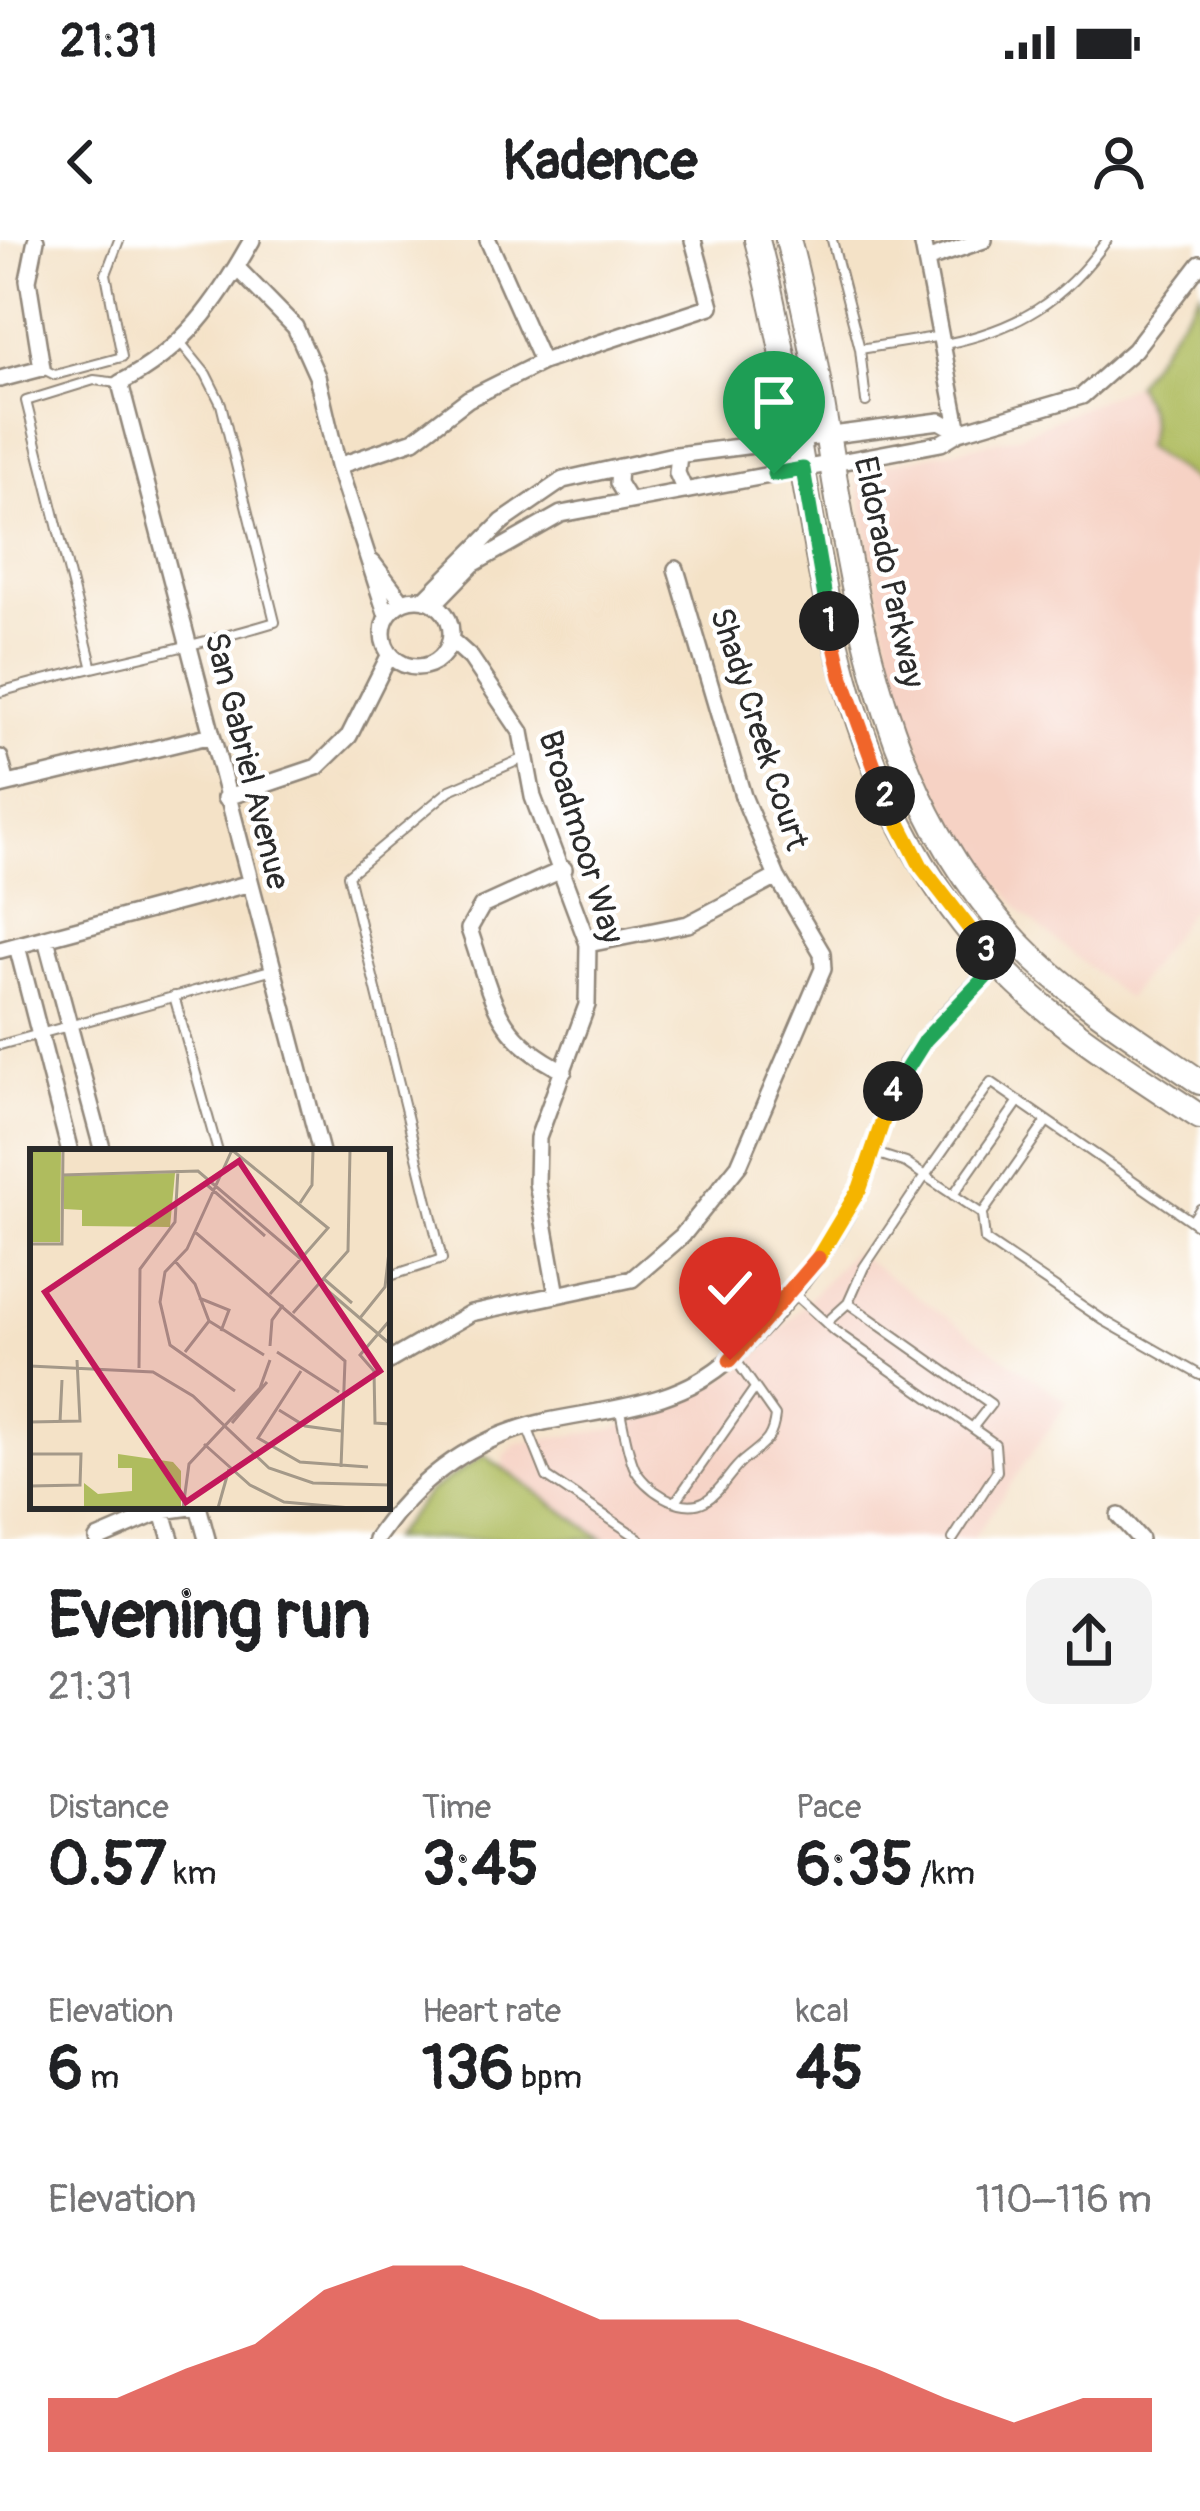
<!DOCTYPE html>
<meta charset="utf-8">
<style>
body{margin:0;font-family:Pangolin,sans-serif;background:#f2f2f2;color:#202124;height:100vh;display:flex;flex-direction:column;font-size:45px;white-space:nowrap}
*{box-sizing:border-box;margin:0}
p{font-size:39px;color:#757577}
.icon{flex:none;width:66px;height:66px;fill:none;stroke:currentColor;stroke-width:2;stroke-linecap:round;stroke-linejoin:round}
.map{position:relative;height:1299px;overflow:hidden}
.sheet{display:flex;flex-direction:column;background:#fff;flex:1}
.sheet>*{flex:none}
.pin{position:absolute;display:grid;place-items:center;width:102px;height:102px;color:#fff;margin:-123px -51px;border-radius:50% 50% 50% 0;rotate:-45deg;box-shadow:0 0 12px #0007}
.pin .icon{rotate:45deg}
.km{position:absolute;width:60px;height:60px;margin:-30px;border-radius:50%;background:#222;color:#fff;font-size:33px;line-height:60px;text-align:center}
.round{display:grid;place-items:center;flex:none;width:126px;height:126px;border-radius:24px;background:#f2f2f2}
.head{display:flex;align-items:center;justify-content:space-between;height:204px;padding:0 48px}
h1{font-size:66px;font-weight:700;line-height:90px}
.stats{display:grid;grid-template-columns:repeat(3,1fr);gap:18px;height:204px;padding:12px 48px}
.stats div{display:grid;align-content:center}
.stats b{font-size:60px;font-weight:700}
.stats small{font-size:33px;font-weight:400}
.stats p{font-size:33px}
.chart{height:336px;padding:24px 48px}
.chart p{display:flex;justify-content:space-between}
.chart svg{width:100%;height:216px;margin-top:12px;fill:#d93025;opacity:.7}
.status{display:flex;justify-content:space-between;align-items:center;height:84px;padding:0 60px;background:#fff;direction:ltr}
.status svg{height:33px;fill:currentColor}
header{display:flex;justify-content:space-between;align-items:center;height:156px;padding:0 48px;background:#fff;font-size:54px;font-weight:700}
.map>svg:first-child{display:block}
</style>
<div class="status"><b>21:31</b><svg viewBox="0 0 49 12"><path d="M0 12V9h3v3zM5 12V6h3v6zM10 12V3h3v9zM15 12V0h3v12zM26 1h20v11H26zM47 4h2v5h-2z"/></svg></div>
<header><svg class="icon" aria-label="back" viewBox="0 0 24 24"><path d="M15 5l-7 7 7 7"/></svg>Kadence<svg class="icon" aria-label="person" viewBox="0 0 24 24"><circle cx="12" cy="8" r="4"/><path d="M4 21q1-7 8-7t8 7"/></svg></header>
<div class="map">
<svg width="1200" height="1299" viewBox="0 0 1200 1299">
<rect width="100%" height="100%" fill="#fff"/>
<filter id="ink" filterUnits="userSpaceOnUse"><feTurbulence type="fractalNoise" baseFrequency=".00833" numOctaves="2"/><feDisplacementMap in="SourceGraphic" scale="24" xChannelSelector="R" yChannelSelector="G"/><feConvolveMatrix kernelMatrix="1 2 1 2 8 2 1 2 1" color-interpolation-filters="sRGB"/></filter>
<filter id="wash" filterUnits="userSpaceOnUse"><feTurbulence type="fractalNoise" baseFrequency=".004" numOctaves="4" result="noise"/><feDisplacementMap in="SourceGraphic" scale="48" xChannelSelector="R" yChannelSelector="G"/><feGaussianBlur stdDeviation="2.7" result="paint"/><feColorMatrix in="noise" values="0 0 0 0 0 0 0 0 0 0 0 0 0 0 0 0 0 1.4 0 .05"/><feComposite in="paint" operator="in"/></filter>
<g filter="url(#wash)">
<rect width="100%" height="100%" fill="#f4e2c7"/>
<path fill="#f6d2c4" d="M1135 144 1150 172 1152 191 1145 207 1200 245V657L1127 759 1023 673 962 597 923 519 893 428 855 231 1016 197Z
M853 1011 1067 1162 973 1299H603L502 1229 505 1215 517 1203 613 1189 722 1141 757 1115Z"/>
<path fill="#afbc5e" stroke="#6d7444" stroke-width="3" d="M1200 51V245L1144 207C1156 181 1148 167 1135 144Z
M484 1215 603 1299H390L429 1252Z"/>
</g>
<g filter="url(#ink)">
<g fill="none" stroke-linecap="round" stroke-linejoin="round">
<g stroke="#908679" stroke-width="12">
<path id="lane" d="M832 0 860 109 866 162
M945 104C1018 89 1064 61 1107 0
M860 109 942 96
M43 129 55 135 122 117 106 34 119 0
M92 425 26 161 94 140 119 143
M0 452C91 425 185 410 275 382L221 164 206 134 180 102
M174 756 218 912
M0 805 270 730
M872 912 906 923 925 936 991 842 1200 987
M953 955 1019 861
M982 974 1047 881
M1192 981 1200 969
M387 1037 442 1019 348 635 450 550 524 518
M792 1052 835 1091 995 1204 997 1231 953 1299
M848 1063 864 1027 925 936 982 974 985 1000 1103 1080 1200 1135
M826 1083 848 1063 991 1164 973 1187
M620 1171C624 1189 627 1210 634 1227 643 1248 681 1274 705 1261 721 1252 730 1231 744 1220 763 1204 772 1202 775 1176L733 1116
M527 1187 547 1237 640 1299
M676 1261 755 1148"/>
</g>
<g stroke="#908679" stroke-width="20">
<path id="street" d="M252 0C217 62 184 110 120 143L321 912
M488 0 542 122
M922 0 959 192
M926 20 984 0
M237 28 295 87 317 136 338 226 387 376
M0 139 42 128 28 40 36 0
M679 215 677 233 685 251
M338 226 414 200 468 159 542 122 711 66 693 0
M619 227 618 243 629 261
M373 323 402 361
M383 393a34 34 0 1 1 68 0a34 34 0 1 1-68 0Z
M425 359 502 282 563 240 669 216 940 181 959 192
M435 363 473 324 561 274 941 203 959 192 1082 156 1134 110 1200 24
M451 400 471 418 521 492 533 557 588 704 587 765 538 898 537 943 557 1055
M0 518 7 544
M0 546 208 496
M225 558 317 527 349 496 390 414
M564 629 482 666 469 689C493 758 494 797 564 831
M46 699 103 912
M588 704 688 684 777 637
M17 706 70 912
M0 710 247 644
M387 1122 471 1073 632 1039 682 996 739 925 823 729 822 713 777 637 743 556 676 329
M161 1266 171 1299
M1119 1276 1140 1299
M97 1299 162 1271 198 1266 207 1299
M376 1299C417 1239 473 1198 544 1182 610 1168 678 1166 731 1118 781 1072 829 1012 858 951 875 916 879 875 898 840 926 787 978 745 1019 703"/>
</g>
<g stroke="#908679" stroke-width="28">
<path id="primary" d="M757 0C825 254 806 517 997 723 1054 785 1130 830 1200 877
M788 0C853 243 835 507 1018 703 1071 758 1138 799 1200 842"/>
</g>
<use href="#lane" stroke="#fff" stroke-width="8"/>
<use href="#street" stroke="#fff" stroke-width="15"/>
<use href="#primary" stroke="#fff" stroke-width="24"/>
</g>
</g>
<g fill="none" stroke-linecap="round" stroke-linejoin="round" filter="url(#ink)">
<g stroke="#fff" stroke-width="24">
<path id="split-1" d="M774 234 803 229 829 381"/>
</g>
<g stroke="#fff" stroke-width="24">
<path id="split-2" d="M829 381 842 436 885 556"/>
</g>
<g stroke="#fff" stroke-width="24">
<path id="split-3" d="M885 556 921 626 986 710"/>
</g>
<g stroke="#fff" stroke-width="24">
<path id="split-4" d="M893 851 925 800 998 724 986 710"/>
</g>
<g stroke="#fff" stroke-width="24">
<path id="split-5" d="M818 1018 860 948 893 851"/>
</g>
<g stroke="#fff" stroke-width="24">
<path id="split-6" d="M730 1120 818 1018"/>
</g>
<use href="#split-1" stroke="#22a559" stroke-width="15"/>
<use href="#split-2" stroke="#f0652b" stroke-width="15"/>
<use href="#split-3" stroke="#f5b400" stroke-width="15"/>
<use href="#split-4" stroke="#22a559" stroke-width="15"/>
<use href="#split-5" stroke="#f5b400" stroke-width="15"/>
<use href="#split-6" stroke="#f0652b" stroke-width="15"/>
</g>
<g text-anchor="middle" dominant-baseline="central" stroke-width="9" stroke-linejoin="round" paint-order="stroke">
<g font-size="33" fill="#2b2b2b" stroke="#fff">
<text transform="translate(889 332) rotate(78)">Eldorado Parkway</text>
<text transform="translate(759 489) rotate(72)">Shady Creek Court</text>
<text transform="translate(247 521) rotate(76)">San Gabriel Avenue</text>
<text transform="translate(581 597) rotate(73)">Broadmoor Way</text>
</g>
</g>
<g transform="translate(30 909)">
<rect width="360" height="360" fill="#f4e2c7"/>
<path d="M0 1H31L30 93H0ZM145 24 140 78 52 77V61L34 60V27ZM88 305 143 313 151 322V359H54V334L68 345 102 342V319H88Z" fill="#afbc5e"/>
<path fill="none" stroke="#a49989" stroke-width="3" d="M80 1H125M202 1 157 100 135 123 130 153 140 196 205 242M202 1 298 79 240 145M32 26 168 22 271 110M176 35 235 87M270 54 282 36 283 1M359 54 360 1M165 83 315 212 311 318M0 95H32L33 1M145 112 165 135 179 172 234 206M294 130 322 154M290 135 360 195M169 149 199 161 191 182M263 164 318 102 320 1M330 169 355 138 360 94M360 171 330 206 344 222 345 274 360 275M240 197 242 171 253 156M155 203 179 172M247 203 309 243M0 217 123 223 163 247 239 319 283 334 360 336M109 219 110 120 145 73 148 21M271 222 228 289 270 313 338 318M249 261 275 277 311 282M0 273 50 272 47 211M30 273 32 231M202 274 237 233M174 295 220 336 254 353 321 359M0 305H51L50 336 0 337M153 359 159 315 230 239 240 211M188 359 199 320"/>
<path fill="#c2185b" fill-opacity="0.15" stroke="#c2185b" stroke-width="6" d="M209 12 350 222 156 353 15 143Z"/>
<rect width="360" height="360" fill="none" stroke="#2b2b2b" stroke-width="6"/>
</g>
</svg>
<div class="pin" style="left:774px;top:234px;background:#1e9e55"><svg class="icon" aria-label="arrive" viewBox="0 0 24 24"><path d="M6 21V4h12l-3 4 3 4H6"/></svg></div>
<div class="pin" style="left:730px;top:1120px;background:#d93025"><svg class="icon" aria-label="check" viewBox="0 0 24 24"><path d="M5 12l5 5 9-10"/></svg></div>
<b class="km" style="left:829px;top:381px">1</b>
<b class="km" style="left:885px;top:556px">2</b>
<b class="km" style="left:986px;top:710px">3</b>
<b class="km" style="left:893px;top:851px">4</b>
</div>
<section class="sheet">
<div class="head"><div><h1>Evening run</h1><p>21:31</p></div><a class="round"><svg class="icon" aria-label="share" viewBox="0 0 24 24"><path d="M12 15V3M7 8l5-5 5 5M5 13v7h14v-7"/></svg></a></div>
<div class="stats">
<div><p>Distance</p><b>0.57<small> km</small></b></div>
<div><p>Time</p><b>3:45</b></div>
<div><p>Pace</p><b>6:35<small> /km</small></b></div>
</div>
<div class="stats">
<div><p>Elevation</p><b>6<small> m</small></b></div>
<div><p>Heart rate</p><b>136<small> bpm</small></b></div>
<div><p>kcal</p><b>45</b></div>
</div>
<div class="chart"><p><span>Elevation</span>110–116 m</p>
<svg viewBox="0 0 160 44" preserveAspectRatio="none"><path d="M0 44V33L10 33L20 27L30 22L40 11L50 6L60 6L70 11L80 17L90 17L100 17L110 22L120 27L130 33L140 38L150 33L160 33V44z"/></svg>
</div>
</section>
